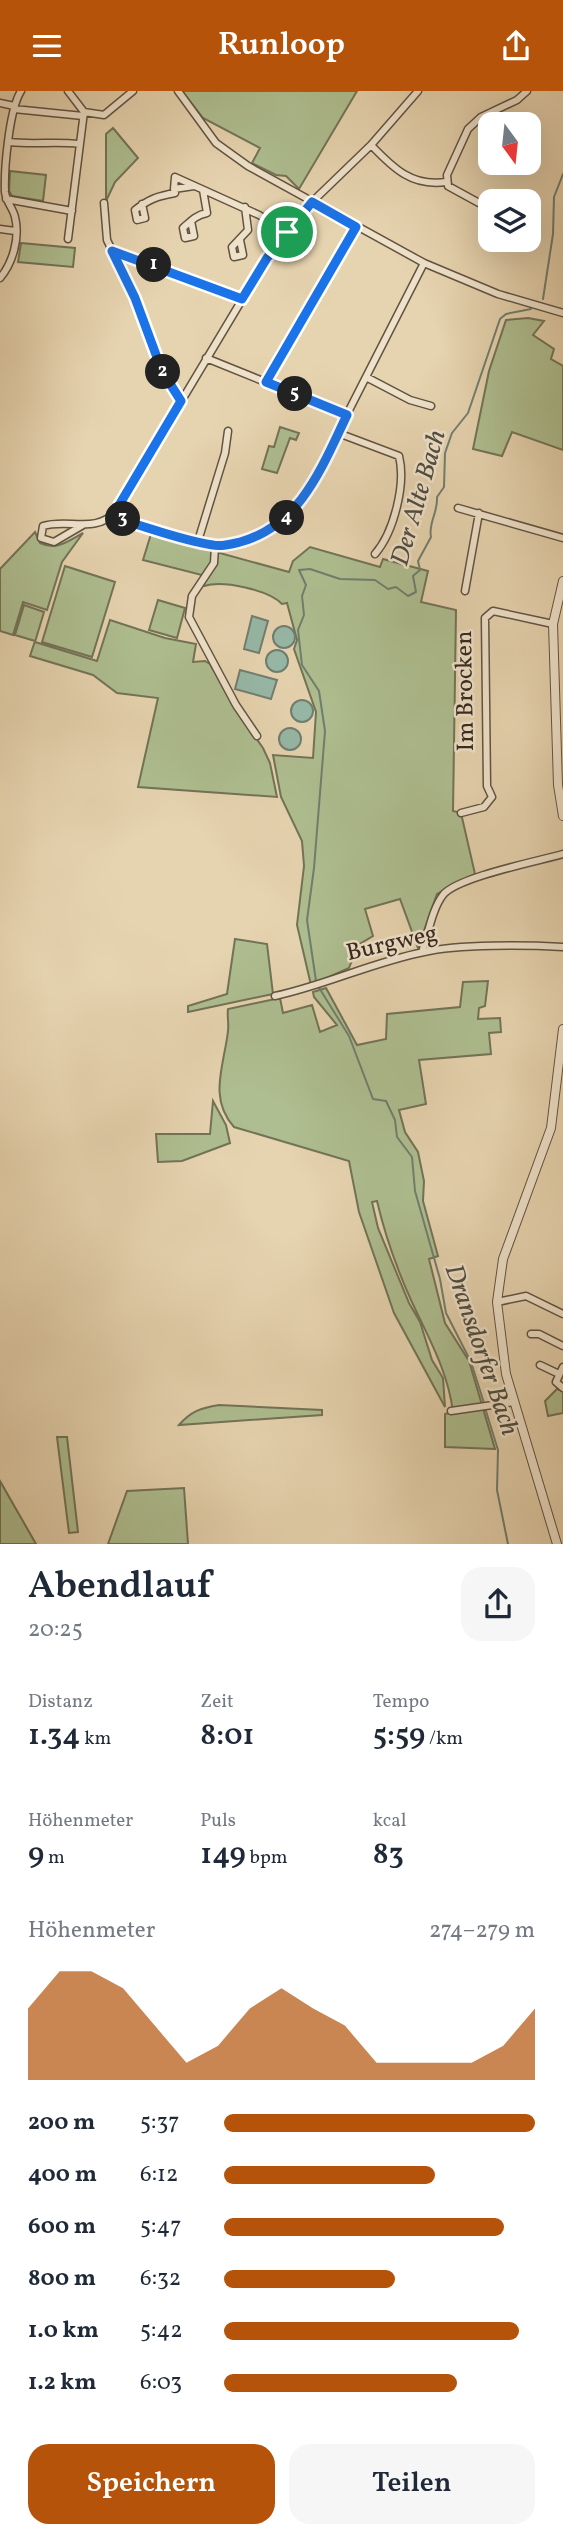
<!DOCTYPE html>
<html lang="de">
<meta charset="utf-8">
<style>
body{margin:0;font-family:Vollkorn,serif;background:#f6f6f7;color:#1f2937;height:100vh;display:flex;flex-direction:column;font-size:26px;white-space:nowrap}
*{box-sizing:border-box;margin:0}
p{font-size:23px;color:#747a83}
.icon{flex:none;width:38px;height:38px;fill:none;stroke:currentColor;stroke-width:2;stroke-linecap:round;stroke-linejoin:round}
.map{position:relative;height:1453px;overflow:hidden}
.sheet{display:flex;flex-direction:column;background:#fff;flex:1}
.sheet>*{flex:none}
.needle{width:46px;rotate:165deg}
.fabs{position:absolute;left:478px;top:21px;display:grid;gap:14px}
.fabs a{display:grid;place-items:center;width:63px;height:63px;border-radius:14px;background:#fff;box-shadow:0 7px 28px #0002;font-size:35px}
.pin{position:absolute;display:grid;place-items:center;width:60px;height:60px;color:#fff;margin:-30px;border:4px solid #fff;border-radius:50%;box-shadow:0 2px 7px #0007}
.km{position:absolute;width:35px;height:35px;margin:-18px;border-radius:50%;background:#222;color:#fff;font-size:19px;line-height:35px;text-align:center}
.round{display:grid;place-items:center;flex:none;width:74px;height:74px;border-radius:21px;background:#f6f6f7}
.headline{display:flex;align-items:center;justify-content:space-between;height:119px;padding:0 28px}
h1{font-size:38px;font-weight:600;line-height:52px}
.figures{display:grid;grid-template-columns:repeat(3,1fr);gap:10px;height:119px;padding:7px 28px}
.figures div{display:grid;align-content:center}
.figures b{font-size:30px;font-weight:600}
.figures small{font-size:19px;font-weight:400}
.figures p{font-size:19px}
.chart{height:196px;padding:14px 28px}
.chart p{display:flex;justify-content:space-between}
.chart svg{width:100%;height:126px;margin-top:7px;fill:#b45309;opacity:.7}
.cta{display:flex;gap:14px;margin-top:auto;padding:14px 28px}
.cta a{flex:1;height:80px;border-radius:21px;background:#b45309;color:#fff;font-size:28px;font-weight:600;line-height:80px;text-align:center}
.cta a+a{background:#f6f6f7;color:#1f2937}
ul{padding:0 28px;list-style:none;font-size:23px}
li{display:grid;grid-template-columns:112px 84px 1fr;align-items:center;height:52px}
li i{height:18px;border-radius:9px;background:#b45309}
header{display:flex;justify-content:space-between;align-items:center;height:91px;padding:0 28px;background:#b45309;color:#fff;font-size:32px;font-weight:600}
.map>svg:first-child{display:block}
</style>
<header><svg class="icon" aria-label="menu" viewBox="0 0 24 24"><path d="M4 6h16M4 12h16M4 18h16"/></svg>Runloop<svg class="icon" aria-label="share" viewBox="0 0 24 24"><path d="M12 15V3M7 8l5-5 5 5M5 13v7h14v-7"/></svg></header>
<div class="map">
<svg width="563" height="1453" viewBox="0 0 563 1453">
<rect width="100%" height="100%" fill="#e6d3af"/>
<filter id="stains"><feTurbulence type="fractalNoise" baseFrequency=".00286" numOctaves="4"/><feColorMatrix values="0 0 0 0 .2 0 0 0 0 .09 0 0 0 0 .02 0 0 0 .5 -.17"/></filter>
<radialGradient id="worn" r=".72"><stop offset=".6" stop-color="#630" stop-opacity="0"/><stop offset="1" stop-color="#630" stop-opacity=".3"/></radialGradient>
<path fill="#aebe90" stroke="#727357" stroke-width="2" d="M182 0H357L299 98 286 85 276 84 252 72 260 57 203 27Z
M113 37 138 67 115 91 106 110V43Z
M10 80 46 84 43 110 12 105 9 100Z
M21 152 75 157 73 176 18 171Z
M528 227 544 230 533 244 554 258 551 268 563 275V359L512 341 502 365 473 358 489 280 506 229Z
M280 336 299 342 296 349 290 347 277 382 262 378 269 355 274 356Z
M35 441 40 452C57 460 68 450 83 442L62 471 47 519 23 511 13 544 0 540V478Z
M151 443 289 481 293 470 310 456 380 476 383 468 428 480 421 511 456 519 453 720 461 722 475 783 437 803 418 857 400 808 365 818 373 845 358 854 349 877 311 894 297 834 304 775 302 750 281 706 273 664 313 667 316 621 294 558 297 549 287 512 282 513C269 499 223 489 204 495L202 484 143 469Z
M65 475 115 491 92 566 42 551Z
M158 509 185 517 177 547 149 539Z
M24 514 44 521 35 551 97 570 110 529 165 547 196 553 193 571 205 570 210 573 235 617 263 657 270 672 277 706 138 696 158 607 117 602 93 584 30 565 35 550 15 544Z
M235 848 267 853 273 903 188 921V915L227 903Z
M488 890 485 915 479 917 478 928 500 927 501 941 489 942 491 963 419 969 426 1013 399 1019 405 1041 418 1061 424 1090 423 1110 438 1165 429 1168 445 1232 469 1270 495 1358 445 1356V1323L453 1321C448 1280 428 1246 411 1209 397 1178 385 1144 377 1110L372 1111 378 1137 409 1212 420 1231 432 1269 443 1287 445 1316 394 1222 359 1121 349 1070 234 1036C208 1007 224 975 228 940 229 933 227 925 228 918L280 907 283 922 312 914 320 941 337 934 314 906 313 901 326 897 357 954 386 948 387 923 460 916 463 891Z
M213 1010 226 1034 230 1052 182 1070 158 1071 156 1043H210Z
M557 1298 563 1300V1322L548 1325 545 1310Z
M219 1314 322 1319V1324L179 1334C191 1320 201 1317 219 1314Z
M57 1346H67L78 1441 69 1442Z
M0 1390 36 1453H0Z
M184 1397 188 1453H108L127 1400Z"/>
<path fill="#97b8a7" stroke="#707e70" stroke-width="2" d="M252 525 268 530 259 562 244 558Z
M273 546a11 11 0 1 1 22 0a11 11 0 1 1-22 0Z
M266 570a11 11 0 1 1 22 0a11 11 0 1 1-22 0Z
M240 579 277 589 271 608 235 598Z
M291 620a11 11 0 1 1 22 0a11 11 0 1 1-22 0Z
M279 648a11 11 0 1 1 22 0a11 11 0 1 1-22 0Z"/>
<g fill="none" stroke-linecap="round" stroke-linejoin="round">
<path stroke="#707e70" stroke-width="2" d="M543 208 553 143 554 106 563 83
M316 890 307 829 314 777 325 640 319 600 302 574 298 539 304 524 302 505 306 494 299 479 310 478 340 488 375 489 388 498 396 496 408 505 416 501 413 485 420 479 418 470 431 446C428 432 438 422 437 406L444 396 445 362 452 342 468 322 500 228 506 223 531 218
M318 895 349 945 373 1008 386 1010 395 1029 397 1046 412 1066 415 1100 440 1188 446 1222 471 1271 484 1312
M485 1317 498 1359 497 1399 508 1453"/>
<g stroke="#615342" stroke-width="9">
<path id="minor" d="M68 0 84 21
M178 0 216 52 248 75 424 172 498 203 563 222
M0 12 14 15
M14 18 83 25
M84 21 104 24 133 0
M10 51C34 54 55 50 79 53
M371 54C393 77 412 96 446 91
M194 95 174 98 175 86 259 124 287 141
M6 108 72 120
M104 112 107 149 135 207 162 280 172 300 181 310
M142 113 145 127 137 129 135 119C149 108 158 105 175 102L174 98
M490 118 448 95 447 84 468 38 481 26 517 9 527 0
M191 130 194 145 185 147 183 137C191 130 196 124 207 122L203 99
M0 138 15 140
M68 148 84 21
M240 149 243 164 234 166 232 156 248 139 245 116
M112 160 242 208
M0 187C13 172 20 146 15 126 13 117 6 111 5 101 4 79 9 19 21 0
M206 267 347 324
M366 286 410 309 431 315
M266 291 279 264 356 136
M338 342 399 365C406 393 394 441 375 463
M458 417 563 447
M115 421 125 430 215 455 250 448 285 428 311 394 424 172
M83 434 54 451 41 447 43 435C67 427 96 443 115 421L267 167 312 111 371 54 418 0
M198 450 225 362 228 340
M215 455 214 472 192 505 189 526 236 614 257 645
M465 500 479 422
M461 722 484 716 492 706 487 695 485 527 493 520 553 533
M422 861C428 844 432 818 443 804 457 786 539 770 563 763
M275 905C326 894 373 871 424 861 458 853 527 854 563 856
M497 1211 526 1205 563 1223
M531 1243H539L563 1255
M540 1274 559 1283
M563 1276 556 1291 563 1297
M451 1320 514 1311"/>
</g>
<g stroke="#615342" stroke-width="10">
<path id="tertiary" d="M563 490 553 533 558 694 563 725
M557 1453 506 1283 497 1211 503 1168 551 1037 563 938"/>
</g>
<use href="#minor" stroke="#efe2cb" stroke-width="6"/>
<use href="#tertiary" stroke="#efe2cb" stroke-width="8"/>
</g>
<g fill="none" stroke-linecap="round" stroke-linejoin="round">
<g stroke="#fff" stroke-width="14">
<path id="route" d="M312 111 356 136 266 291 347 324C322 376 300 435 240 451 232 453 221 456 213 454 184 450 153 438 125 430L115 421 181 310 162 280 135 207 112 160 242 208 267 167Z"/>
</g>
<use href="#route" stroke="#1a73e8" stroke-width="9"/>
</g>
<g text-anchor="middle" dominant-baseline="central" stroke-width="5" stroke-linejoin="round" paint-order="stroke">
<g font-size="24" fill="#35281e" stroke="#efe2cb">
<text transform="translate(466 600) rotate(-91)">Im Brocken</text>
<text transform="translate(392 853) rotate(-13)">Burgweg</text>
</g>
<g font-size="26" font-style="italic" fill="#4e4c40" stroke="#efe2cb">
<text transform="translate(419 407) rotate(-74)">Der Alte Bach</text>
<text transform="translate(481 1259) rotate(71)">Dransdorfer Bach</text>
</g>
</g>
<rect width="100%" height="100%" filter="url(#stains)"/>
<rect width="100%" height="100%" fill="url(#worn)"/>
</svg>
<div class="fabs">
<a><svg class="needle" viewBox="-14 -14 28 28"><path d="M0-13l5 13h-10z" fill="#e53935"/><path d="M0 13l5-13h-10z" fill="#747a83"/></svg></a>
<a><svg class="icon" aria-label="layers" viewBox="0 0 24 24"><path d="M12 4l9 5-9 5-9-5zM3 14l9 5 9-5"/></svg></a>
</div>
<div class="pin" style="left:287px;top:141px;background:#1e9e55"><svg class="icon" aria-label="arrive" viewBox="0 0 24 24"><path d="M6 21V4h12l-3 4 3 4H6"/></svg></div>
<b class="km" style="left:154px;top:174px">1</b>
<b class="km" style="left:163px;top:281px">2</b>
<b class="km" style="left:123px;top:428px">3</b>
<b class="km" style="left:287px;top:427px">4</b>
<b class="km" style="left:295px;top:303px">5</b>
</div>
<section class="sheet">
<div class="headline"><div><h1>Abendlauf</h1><p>20:25</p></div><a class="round"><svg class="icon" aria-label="share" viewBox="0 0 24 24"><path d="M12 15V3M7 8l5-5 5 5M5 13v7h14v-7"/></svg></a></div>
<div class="figures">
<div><p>Distanz</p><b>1.34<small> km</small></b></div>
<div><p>Zeit</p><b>8:01</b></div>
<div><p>Tempo</p><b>5:59<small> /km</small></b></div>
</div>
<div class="figures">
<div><p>Höhenmeter</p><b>9<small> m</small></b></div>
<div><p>Puls</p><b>149<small> bpm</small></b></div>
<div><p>kcal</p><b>83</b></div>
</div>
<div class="chart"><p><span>Höhenmeter</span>274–279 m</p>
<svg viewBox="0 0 160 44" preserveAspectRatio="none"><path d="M0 44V19L10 6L20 6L30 12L40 25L50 38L60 32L70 19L80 12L90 19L100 25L110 38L120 38L130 38L140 38L150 32L160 19V44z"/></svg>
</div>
<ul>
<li><b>200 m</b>5:37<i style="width:100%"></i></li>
<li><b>400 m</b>6:12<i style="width:68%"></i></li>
<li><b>600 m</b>5:47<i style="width:90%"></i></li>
<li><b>800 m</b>6:32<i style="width:55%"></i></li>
<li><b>1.0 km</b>5:42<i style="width:95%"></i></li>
<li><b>1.2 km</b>6:03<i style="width:75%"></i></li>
</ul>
<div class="cta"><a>Speichern</a><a>Teilen</a></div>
</section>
